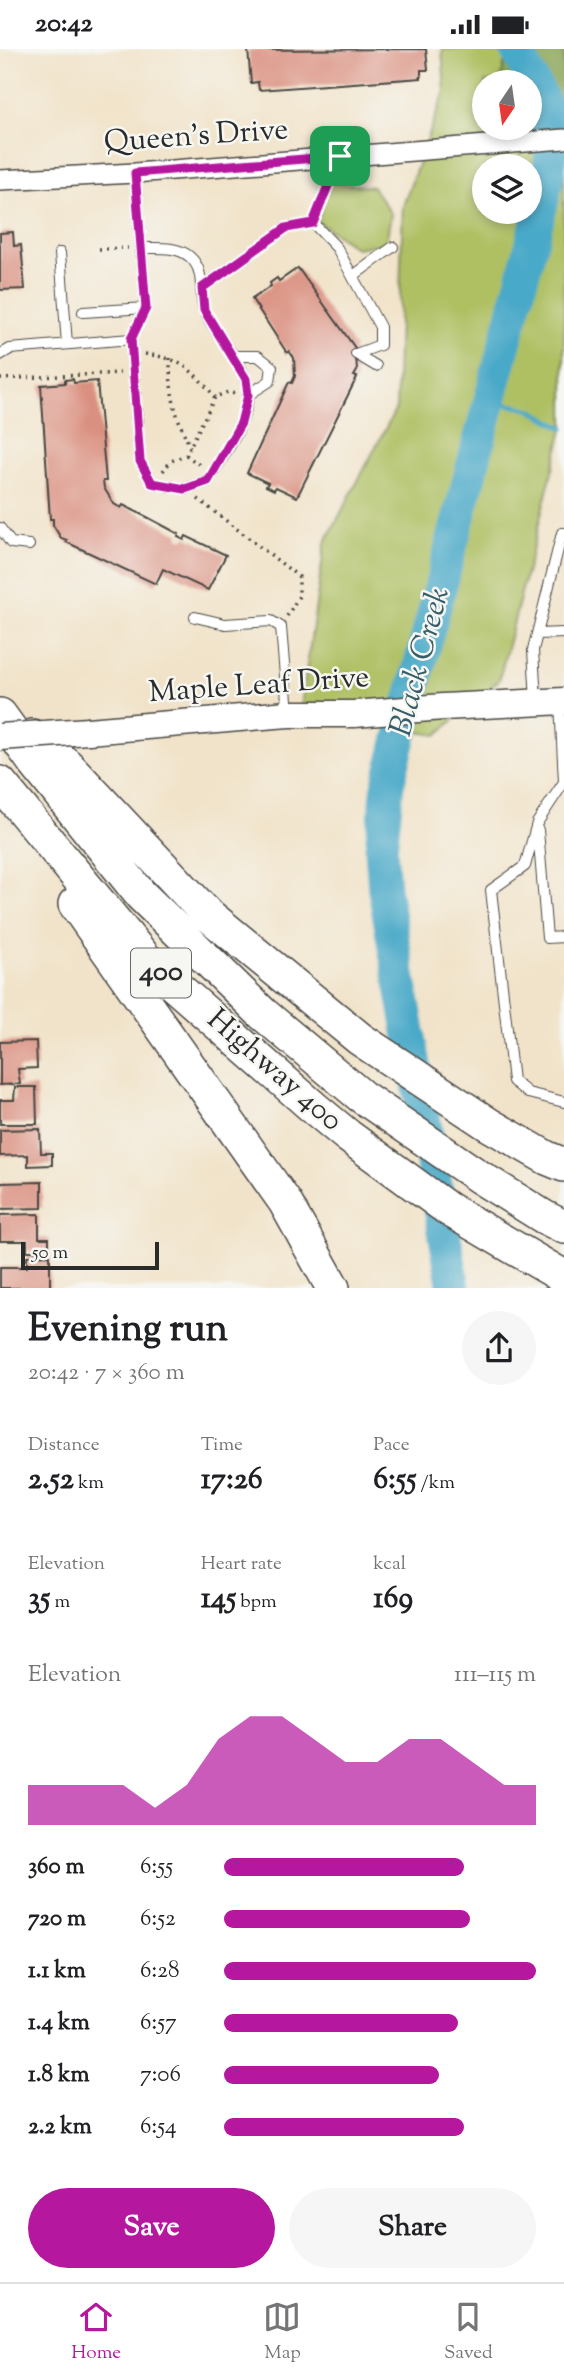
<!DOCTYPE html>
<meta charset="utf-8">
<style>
body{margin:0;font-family:"Sorts Mill Goudy",serif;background:#f6f6f6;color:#202124;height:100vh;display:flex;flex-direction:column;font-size:26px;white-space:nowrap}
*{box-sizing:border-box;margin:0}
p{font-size:23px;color:#757577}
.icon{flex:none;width:38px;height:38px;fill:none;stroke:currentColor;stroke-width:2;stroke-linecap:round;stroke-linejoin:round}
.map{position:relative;height:1239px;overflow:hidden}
.drawer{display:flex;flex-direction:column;background:#fff;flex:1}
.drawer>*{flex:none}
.needle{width:46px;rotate:193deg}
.buttons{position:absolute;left:472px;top:21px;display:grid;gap:14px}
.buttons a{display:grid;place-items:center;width:70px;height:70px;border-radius:50%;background:#fff;box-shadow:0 4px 10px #0003;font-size:35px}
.scale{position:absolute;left:21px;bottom:18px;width:138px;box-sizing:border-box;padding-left:7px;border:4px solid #2b2b2b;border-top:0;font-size:19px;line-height:24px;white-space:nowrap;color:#2b2b2b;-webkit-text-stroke:5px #f6f6f2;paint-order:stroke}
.pin{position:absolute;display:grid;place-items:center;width:60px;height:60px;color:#fff;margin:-30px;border-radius:14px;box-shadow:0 4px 10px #0006}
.round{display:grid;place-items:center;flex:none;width:74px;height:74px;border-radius:37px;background:#f6f6f6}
.head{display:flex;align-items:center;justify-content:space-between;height:119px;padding:0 28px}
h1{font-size:38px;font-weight:700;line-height:52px}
.stats{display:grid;grid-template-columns:repeat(3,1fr);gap:10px;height:119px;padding:7px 28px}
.stats div{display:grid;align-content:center}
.stats b{font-size:30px;font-weight:700}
.stats small{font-size:19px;font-weight:400}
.stats p{font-size:19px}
.chart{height:196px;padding:14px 28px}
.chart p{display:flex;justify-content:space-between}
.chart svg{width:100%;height:126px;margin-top:7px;fill:#b5179e;opacity:.7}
.action{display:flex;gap:14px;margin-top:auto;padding:14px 28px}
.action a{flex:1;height:80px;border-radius:42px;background:#b5179e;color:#fff;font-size:28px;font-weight:700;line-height:80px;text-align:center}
.action a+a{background:#f6f6f6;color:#202124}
ul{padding:0 28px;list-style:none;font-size:23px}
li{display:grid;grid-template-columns:112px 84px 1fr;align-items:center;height:52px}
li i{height:18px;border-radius:9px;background:#b5179e}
.status{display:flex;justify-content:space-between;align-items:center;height:49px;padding:0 35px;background:#fff;direction:ltr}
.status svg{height:19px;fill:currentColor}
.menu{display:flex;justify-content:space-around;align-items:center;height:98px;border-top:2px solid #e0e0e0;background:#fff;font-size:19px;color:#757577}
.menu a{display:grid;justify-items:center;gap:4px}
.menu .on{color:#b5179e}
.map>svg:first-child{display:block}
</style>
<div class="status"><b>20:42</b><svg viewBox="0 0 49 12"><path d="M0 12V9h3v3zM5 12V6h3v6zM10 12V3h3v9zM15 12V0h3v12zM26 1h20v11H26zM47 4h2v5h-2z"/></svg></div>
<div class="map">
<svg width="564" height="1239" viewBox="0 0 564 1239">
<rect width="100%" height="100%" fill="#f6f6f2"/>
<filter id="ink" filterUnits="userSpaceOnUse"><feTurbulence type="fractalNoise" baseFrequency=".0143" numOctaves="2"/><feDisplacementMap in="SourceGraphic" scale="14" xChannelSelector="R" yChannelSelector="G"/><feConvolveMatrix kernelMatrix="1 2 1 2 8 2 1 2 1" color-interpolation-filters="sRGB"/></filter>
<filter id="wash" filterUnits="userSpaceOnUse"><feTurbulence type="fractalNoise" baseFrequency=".00686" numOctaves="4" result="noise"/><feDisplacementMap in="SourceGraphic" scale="28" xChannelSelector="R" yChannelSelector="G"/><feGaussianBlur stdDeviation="1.57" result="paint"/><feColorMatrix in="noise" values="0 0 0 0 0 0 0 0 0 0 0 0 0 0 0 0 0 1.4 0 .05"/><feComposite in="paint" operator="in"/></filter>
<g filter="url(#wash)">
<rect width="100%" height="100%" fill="#f1e3c9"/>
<path fill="#afc063" stroke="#6d7647" stroke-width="2" fill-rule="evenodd" d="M442 0H564V376L499 631 437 686 300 665 325 494 396 360 403 157 445 42ZM485 33H530V79H485ZM485 117H530V163H485Z
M331 134 373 138 391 165 386 194 356 199 317 172Z"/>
<path fill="#8ba659" stroke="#5b6842" stroke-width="2" d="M505 0H564V65L530 66V33H500L506 8Z"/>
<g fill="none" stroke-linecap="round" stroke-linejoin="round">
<path stroke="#48a9c8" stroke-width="5" d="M490 351 529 360 564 379"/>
<path stroke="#48a9c8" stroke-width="33" d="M454 1239 384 840 381 800 388 735 543 151 552 101 547 59 516 0"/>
</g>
<g id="blocks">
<path fill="#da9080" d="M426 0 428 21H421V29L259 41 258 33 251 34 248 1Z
M13 183 14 197 21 196 25 240 0 241V184Z
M298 219 355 299 353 301 356 305 357 322 354 327 357 328 297 448 276 438 274 441 266 437 268 434 247 424 289 333 292 334 295 327 294 309 289 302 287 304 252 250 271 237 270 234 277 229 279 232Z
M73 330 74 334 97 332 106 432H103L104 439 114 455 121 459 123 456 147 468 179 485 178 488 184 491 186 487 226 506 208 541 163 520 156 535 66 493 67 491 61 489 53 476V470H50L41 336 65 334V331Z
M36 992 37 1019 18 1020 20 1035 0 1036V993Z
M15 1038H36L37 1075H0V1051H14Z
M40 1080 41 1104H52V1116L28 1117V1106L0 1107V1081Z
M42 1133V1159L1 1160V1134Z
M39 1165V1189H49V1202H27V1192H0V1166Z
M50 1206V1239H0V1218H27V1207Z"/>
</g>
</g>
<g filter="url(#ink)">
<use href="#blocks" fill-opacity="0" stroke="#494743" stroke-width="2"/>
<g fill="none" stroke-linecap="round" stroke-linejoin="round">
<g stroke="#494743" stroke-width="12">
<path id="lane" d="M60 204 67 295
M353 227 393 198
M202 239 286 179 313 174 337 199 380 278V296L356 305 376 317
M83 263 146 259
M131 290 140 412 152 434 185 440 208 432C223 407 248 374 248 344 248 318 216 287 205 263 197 245 207 223 190 208 178 197 157 199 143 199
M0 306 10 300 131 290 146 259 135 124
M232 307H258L272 318 270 332 248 346
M0 479 11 494 29 496
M195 568 225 575 271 572 281 578 288 664
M537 585 564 584
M536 652 533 601 562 484H564
M560 653 564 733 537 774 525 817 491 841 513 1032 528 1044 564 1053
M538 781 547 889 564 888"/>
</g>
<g stroke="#494743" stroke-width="22">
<path id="street" d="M0 131 135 124 564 90"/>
</g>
<g stroke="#494743" stroke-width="29">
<path id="secondary" d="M88 682 288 665H354L443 658 564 652"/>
</g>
<g stroke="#494743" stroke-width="36">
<path id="highway" d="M0 666 34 713 141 846 262 964 361 1047 478 1127 544 1168 564 1178
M32 687 67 716 206 864 360 990 488 1075 547 1109 564 1116
M0 734 149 914 313 1058 348 1087 448 1160 564 1228
M75 855 285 1153 333 1239"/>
</g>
<path stroke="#494743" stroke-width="3.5" stroke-dasharray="2 5" stroke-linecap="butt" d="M318 162 332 127
M99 200 128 199
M145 305C183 310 191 320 215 348
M170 309C170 347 174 363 190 398
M0 330 120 324
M186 406 202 418
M163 422 171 412 186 406 215 348 228 343 235 345
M198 450 299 528V547L287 567"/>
<use href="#lane" stroke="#fff" stroke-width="10"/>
<use href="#street" stroke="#fff" stroke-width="19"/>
<use href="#secondary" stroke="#fff" stroke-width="26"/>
<use href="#highway" stroke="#fff" stroke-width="33"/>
<g stroke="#494743" stroke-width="29" stroke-linecap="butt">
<path id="secondary-bridge" d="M0 688 88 682"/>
</g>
<use href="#secondary-bridge" stroke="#fff" stroke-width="26"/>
</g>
</g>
<g fill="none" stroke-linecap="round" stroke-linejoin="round" filter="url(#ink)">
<g stroke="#fff" stroke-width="14">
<path id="route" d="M340 107 313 174 286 179 202 239 204 261 246 330 248 346 241 374 208 432 185 440 152 434 140 412 131 290 146 259 135 124Z"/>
</g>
<use href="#route" stroke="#b5179e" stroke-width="9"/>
</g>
<g text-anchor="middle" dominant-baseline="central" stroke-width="5" stroke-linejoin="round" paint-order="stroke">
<rect fill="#f6f6f2" stroke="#686867" stroke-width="2" x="131" y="899.5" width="60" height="49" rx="5"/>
<g font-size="28" font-weight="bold" fill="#2b2b2b">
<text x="161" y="924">400</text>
</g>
<g font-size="30" fill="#2b2b2b" stroke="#f6f6f2">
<text transform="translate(196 88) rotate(-4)">Queen's Drive</text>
<text transform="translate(259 637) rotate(-4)">Maple Leaf Drive</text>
<text transform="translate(274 1022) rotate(41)">Highway 400</text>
</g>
<g font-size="32" font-style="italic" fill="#375d6a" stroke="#f6f6f2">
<text transform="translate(421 613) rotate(-75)">Black Creek</text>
</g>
</g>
</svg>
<div class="buttons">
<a><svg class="needle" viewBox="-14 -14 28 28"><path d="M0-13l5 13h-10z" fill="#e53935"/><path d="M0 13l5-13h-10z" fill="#757577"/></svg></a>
<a><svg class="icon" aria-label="layers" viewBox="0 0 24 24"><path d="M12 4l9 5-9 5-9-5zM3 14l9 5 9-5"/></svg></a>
</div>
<div class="scale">50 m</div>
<div class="pin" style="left:340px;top:107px;background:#1e9e55"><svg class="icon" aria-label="arrive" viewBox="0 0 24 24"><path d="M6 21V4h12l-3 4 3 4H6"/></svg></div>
</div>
<section class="drawer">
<div class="head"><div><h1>Evening run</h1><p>20:42 · 7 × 360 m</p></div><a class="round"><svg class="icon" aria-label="share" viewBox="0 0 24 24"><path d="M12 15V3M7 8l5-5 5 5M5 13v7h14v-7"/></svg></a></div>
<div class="stats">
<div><p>Distance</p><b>2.52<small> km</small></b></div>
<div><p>Time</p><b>17:26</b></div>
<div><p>Pace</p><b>6:55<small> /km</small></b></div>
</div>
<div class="stats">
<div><p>Elevation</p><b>35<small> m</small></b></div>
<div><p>Heart rate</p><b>145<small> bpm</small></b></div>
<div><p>kcal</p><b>169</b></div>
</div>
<div class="chart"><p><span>Elevation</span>111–115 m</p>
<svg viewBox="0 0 160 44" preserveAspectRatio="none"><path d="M0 44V30L10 30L20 30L30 30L40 38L50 30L60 14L70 6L80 6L90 14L100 22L110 22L120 14L130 14L140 22L150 30L160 30V44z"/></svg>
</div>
<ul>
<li><b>360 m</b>6:55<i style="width:77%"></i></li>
<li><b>720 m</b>6:52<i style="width:79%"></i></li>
<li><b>1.1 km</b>6:28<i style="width:100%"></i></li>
<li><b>1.4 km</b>6:57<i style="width:75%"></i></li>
<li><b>1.8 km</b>7:06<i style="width:69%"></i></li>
<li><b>2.2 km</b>6:54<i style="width:77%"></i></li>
</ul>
<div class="action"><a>Save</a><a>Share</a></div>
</section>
<nav class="menu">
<a class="on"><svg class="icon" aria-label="home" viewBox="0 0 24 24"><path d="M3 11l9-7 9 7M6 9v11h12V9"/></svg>Home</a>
<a><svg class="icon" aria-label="map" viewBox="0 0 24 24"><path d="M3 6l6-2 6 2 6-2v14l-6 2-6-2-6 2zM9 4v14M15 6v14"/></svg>Map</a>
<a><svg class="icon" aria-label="saved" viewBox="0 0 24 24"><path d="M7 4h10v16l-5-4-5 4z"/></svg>Saved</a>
</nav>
